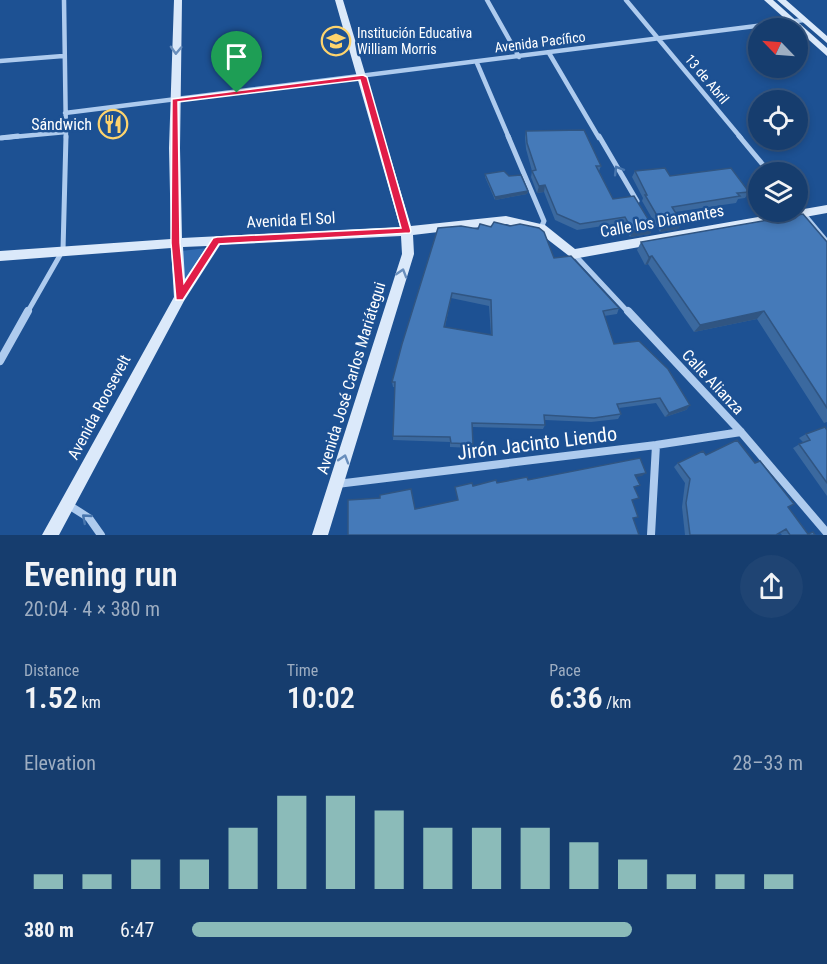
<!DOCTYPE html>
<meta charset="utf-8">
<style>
body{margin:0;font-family:"Roboto Condensed",sans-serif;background:#1f4473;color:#f1f3f6;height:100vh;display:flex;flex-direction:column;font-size:22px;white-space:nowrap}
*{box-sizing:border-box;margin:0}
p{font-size:20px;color:#9eaec2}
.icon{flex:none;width:33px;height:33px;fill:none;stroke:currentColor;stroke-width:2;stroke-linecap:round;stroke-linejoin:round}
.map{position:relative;height:535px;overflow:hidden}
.drawer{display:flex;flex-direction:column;background:#163d6e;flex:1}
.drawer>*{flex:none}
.needle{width:39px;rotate:295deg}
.tools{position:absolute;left:748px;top:18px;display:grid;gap:12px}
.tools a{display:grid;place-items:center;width:60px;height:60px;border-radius:50%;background:#163d6e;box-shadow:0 3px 9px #0003,0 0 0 2px #355681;font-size:30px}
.pin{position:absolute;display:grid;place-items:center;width:51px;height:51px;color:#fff;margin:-62px -26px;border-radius:50% 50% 50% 0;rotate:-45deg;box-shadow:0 0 6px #0007}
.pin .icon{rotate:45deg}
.round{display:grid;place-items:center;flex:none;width:63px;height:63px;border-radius:32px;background:#1f4473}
.overview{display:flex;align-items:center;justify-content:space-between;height:102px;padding:0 24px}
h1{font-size:33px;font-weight:600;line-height:45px}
.figures{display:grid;grid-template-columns:repeat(3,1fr);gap:9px;height:102px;padding:6px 24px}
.figures div{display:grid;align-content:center}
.figures b{font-size:30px;font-weight:600}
.figures small{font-size:16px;font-weight:400}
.figures p{font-size:16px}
.chart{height:168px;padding:12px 24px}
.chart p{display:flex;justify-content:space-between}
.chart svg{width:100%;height:108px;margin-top:6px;stroke:#8bbbb9;stroke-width:6}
ul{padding:0 24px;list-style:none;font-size:20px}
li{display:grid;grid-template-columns:96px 72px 1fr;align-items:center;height:45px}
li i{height:15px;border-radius:8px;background:#8bbbb9}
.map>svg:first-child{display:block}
</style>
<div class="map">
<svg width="827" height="535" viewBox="0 0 827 535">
<rect width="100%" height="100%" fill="#1d5193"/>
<path fill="#306bb1" d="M207 248 185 282 181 251Z"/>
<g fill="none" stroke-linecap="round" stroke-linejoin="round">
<path stroke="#aecbee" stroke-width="4.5" d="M64 0 66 138
M487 0 519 57
M626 0 741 138
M549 53 599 138
M0 61 63 56
M477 63 509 138
M65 113 804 20
M2 138 66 132"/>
<path stroke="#aecbee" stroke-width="5" d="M508 136 544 221 541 228
M599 136 637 201
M739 136 769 172
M0 138 18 136
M798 207 827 242
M574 254 629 313
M27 313 63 250 66 136"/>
<path stroke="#aecbee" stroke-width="8" d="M628 311 741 432 827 533
M0 361 28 311
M337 484 656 445 741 432
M67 504 89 518 101 535
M651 535 656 445"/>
<path fill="#dbe9fa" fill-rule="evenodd" d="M174 0H182L180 148 182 238 400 227 335 0H343L411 226 506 216 545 225 575 249 827 205V213L573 259 538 232 506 224 413 235 414 254 328 535H312L402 254 401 236 220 245 184 301 59 535H42L174 297 171 248 0 261V251L171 239 169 148ZM207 246 185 279 183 247Z
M764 0H773L827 48V56Z
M777 0H786L827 36V43Z"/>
</g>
<path fill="#3b699f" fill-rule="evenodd" d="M526 131 601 166 599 171 613 199 653 227 650 234 630 237 622 223 577 230 555 220 544 192 537 193 531 177 532 171 526 149 525 137Z
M635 171 670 176 749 192 745 198 738 199 736 203 675 212 682 223 678 229 660 232 642 201 643 198 632 177Z
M485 174 528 191 527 194 495 200 485 177Z
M438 228 554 258 619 308 617 314 604 316 614 344 690 405 686 410 665 417 656 403 619 408 621 414 618 419 591 422 545 420V425L543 429 472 427 473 444 472 448 450 447V442L393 440 395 387H393L392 382ZM451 298 489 306 491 335 445 327Z
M641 242H827V422L824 423 757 319 694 332 648 264 645 265 637 250Z
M827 430V496L793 448 803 442 799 438 806 434Z
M706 455 788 507 808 534 815 535H782L780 533 776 535H685L682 507 685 483 674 467 678 463Z"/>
<path fill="#305582" d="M545 185 544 192 537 193 539 186Z
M528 191 527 194 495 200V197Z
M682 223 678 229 660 232 663 226Z
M653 227 650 234 630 237 633 231Z
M652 256 648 264 645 265 649 257Z
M764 311 757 319 694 332 700 325Z
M690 405 686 410 665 417 669 413Z
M646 473 642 476 632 478 635 475Z"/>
<path fill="#457ab9" stroke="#305582" stroke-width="1.5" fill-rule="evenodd" d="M584 130 601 166H596L613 199 634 196 653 227 633 231 625 217 580 224 557 214 545 185 539 186 532 171 536 170 527 143 526 131Z
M665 168 670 176 731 168 749 192 737 193 740 196 672 207 682 223 663 226 645 195H647L635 171Z
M504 171 509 176 521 175 528 191 495 197 485 174Z
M803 214 827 242V408L764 311 700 325 652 256 649 257 641 242Z
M494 222 510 226 520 224 539 228 544 232 554 258 571 256 619 308 603 311 614 344 639 341 668 369 690 405 669 413 660 398 617 404 621 414 594 418 544 415 545 425 472 423 473 444 451 443 450 437 393 436 395 382H392L402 344 438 228 461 226 478 229 480 224 491 227ZM452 293 491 300 492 335 444 327Z
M825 427 827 430V483L799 444 810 440 806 434Z
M737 440 755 463 760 461 794 504 788 507 808 534 813 532 815 535H790L786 529 776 535H690L686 503 690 479 678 463 703 451 706 455Z
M640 458 646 473 635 475 640 485 634 487 639 498 632 500 638 517 633 518 639 535H348V500L380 498V495L411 489 415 509 458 500 455 487 472 483 473 486 496 480 497 483 527 477 528 480Z"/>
<defs><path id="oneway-chevron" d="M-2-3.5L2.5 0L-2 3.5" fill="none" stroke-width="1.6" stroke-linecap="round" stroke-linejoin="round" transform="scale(1.5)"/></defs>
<g stroke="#698ebc">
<use href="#oneway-chevron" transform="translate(176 50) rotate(92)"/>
<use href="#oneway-chevron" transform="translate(402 273) rotate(-73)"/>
<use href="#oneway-chevron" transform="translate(344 459) rotate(-73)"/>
</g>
<g stroke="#4876ae">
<use href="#oneway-chevron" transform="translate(618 170) rotate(-121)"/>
<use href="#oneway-chevron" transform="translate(86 518) rotate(-139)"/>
</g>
<path fill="#e11d48" stroke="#fff" stroke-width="1.5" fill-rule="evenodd" d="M363 75 367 77 411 231 410 233 219 244 183 300H176L171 243 172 99ZM360 80 401 228 217 237 213 238 184 283 180 243 178 102Z"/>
<defs>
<g id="school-ring" transform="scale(1.5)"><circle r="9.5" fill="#1d5193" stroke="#fed46d" stroke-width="1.5"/><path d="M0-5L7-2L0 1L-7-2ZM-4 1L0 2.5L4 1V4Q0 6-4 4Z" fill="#fed46d"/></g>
<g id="restaurant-ring" transform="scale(1.5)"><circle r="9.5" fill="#1d5193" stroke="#fed46d" stroke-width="1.5"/><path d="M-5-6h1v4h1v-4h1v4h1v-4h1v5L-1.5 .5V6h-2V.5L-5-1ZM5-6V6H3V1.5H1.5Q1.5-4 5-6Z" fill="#fed46d"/></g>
</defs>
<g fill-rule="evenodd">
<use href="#school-ring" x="336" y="41"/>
<use href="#restaurant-ring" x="113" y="124"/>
</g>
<g text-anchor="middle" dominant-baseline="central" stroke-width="5" stroke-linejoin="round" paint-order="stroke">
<g font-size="14" fill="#fff" stroke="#1d5193" text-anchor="start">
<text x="357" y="33">Institución Educativa<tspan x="357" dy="16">William Morris</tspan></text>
</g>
<g font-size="14" fill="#fff" stroke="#1d5193">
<text transform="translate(540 42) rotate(-7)">Avenida Pacífico</text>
<text transform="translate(707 79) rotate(50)">13 de Abril</text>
</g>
<g font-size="16" fill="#fff" stroke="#1d5193" text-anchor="end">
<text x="92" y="124">Sándwich</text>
</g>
<g font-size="16" fill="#fff" stroke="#1d5193">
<text transform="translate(291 220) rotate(-3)">Avenida El Sol</text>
<text transform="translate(662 221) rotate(-10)">Calle los Diamantes</text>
<text transform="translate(351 378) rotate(-73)">Avenida José Carlos Mariátegui</text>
<text transform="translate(713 382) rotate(47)">Calle Alianza</text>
<text transform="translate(99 407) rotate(-62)">Avenida Roosevelt</text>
</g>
<g font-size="20" fill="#fff" stroke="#1d5193">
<text transform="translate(537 443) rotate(-7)">Jirón Jacinto Liendo</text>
</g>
</g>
</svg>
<div class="tools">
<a><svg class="needle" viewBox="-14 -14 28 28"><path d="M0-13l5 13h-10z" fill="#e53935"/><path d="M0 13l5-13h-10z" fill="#9eaec2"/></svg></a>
<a><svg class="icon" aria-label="locate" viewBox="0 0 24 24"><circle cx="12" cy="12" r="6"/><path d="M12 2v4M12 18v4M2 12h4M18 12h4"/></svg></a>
<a><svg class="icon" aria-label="layers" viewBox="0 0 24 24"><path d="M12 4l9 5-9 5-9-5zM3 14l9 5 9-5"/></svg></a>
</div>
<div class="pin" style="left:237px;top:93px;background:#1e9e55"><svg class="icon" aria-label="arrive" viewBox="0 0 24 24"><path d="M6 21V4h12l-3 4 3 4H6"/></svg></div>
</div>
<section class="drawer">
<div class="overview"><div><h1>Evening run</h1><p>20:04 · 4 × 380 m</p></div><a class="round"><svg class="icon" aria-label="share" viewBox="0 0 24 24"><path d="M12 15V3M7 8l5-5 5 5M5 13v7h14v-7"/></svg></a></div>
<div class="figures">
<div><p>Distance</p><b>1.52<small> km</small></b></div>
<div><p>Time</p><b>10:02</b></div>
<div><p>Pace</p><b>6:36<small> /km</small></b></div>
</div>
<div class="chart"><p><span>Elevation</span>28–33 m</p>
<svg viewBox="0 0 160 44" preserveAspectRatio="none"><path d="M5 44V38M15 44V38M25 44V32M35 44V32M45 44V19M55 44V6M65 44V6M75 44V12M85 44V19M95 44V19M105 44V19M115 44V25M125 44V32M135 44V38M145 44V38M155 44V38"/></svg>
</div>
<ul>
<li><b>380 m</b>6:47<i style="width:72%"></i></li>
</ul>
</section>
